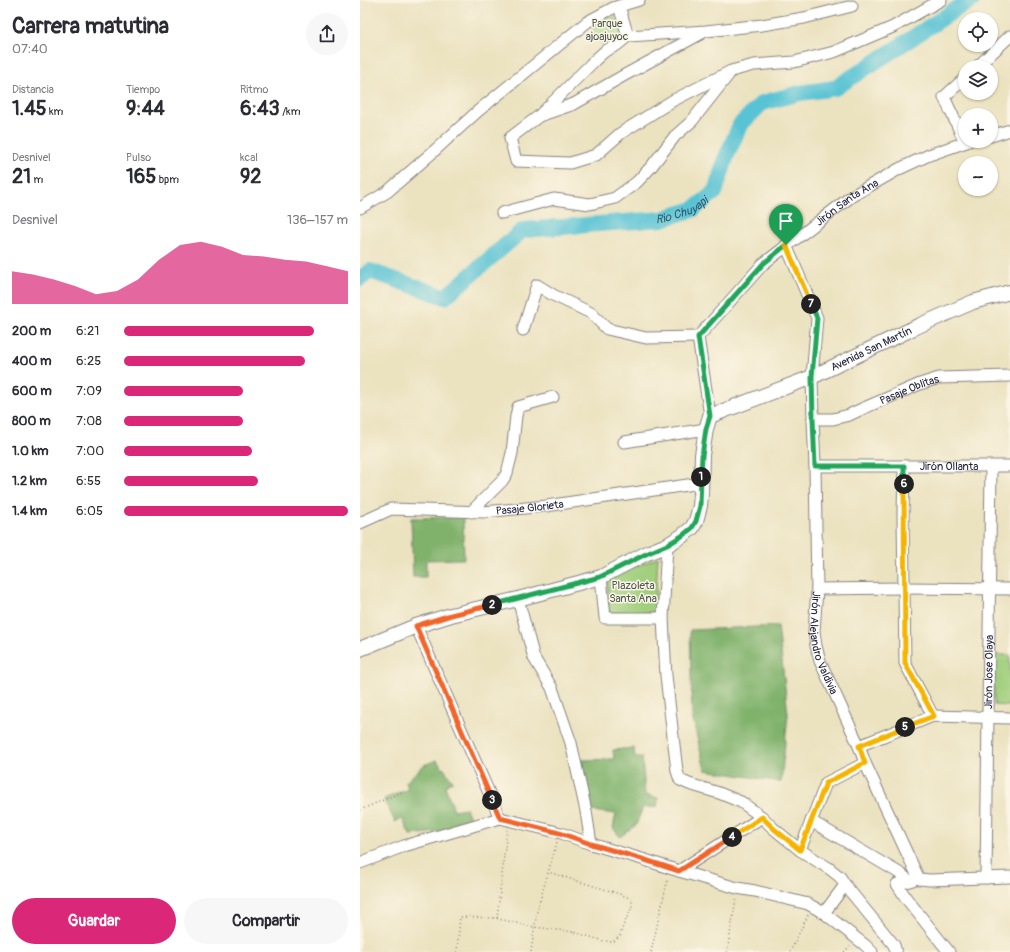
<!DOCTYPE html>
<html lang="es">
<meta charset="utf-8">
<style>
body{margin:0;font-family:Pangolin,sans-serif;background:#f7f7f7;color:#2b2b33;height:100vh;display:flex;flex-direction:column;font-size:15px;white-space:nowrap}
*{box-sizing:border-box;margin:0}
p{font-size:13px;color:#7c7c81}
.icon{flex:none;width:22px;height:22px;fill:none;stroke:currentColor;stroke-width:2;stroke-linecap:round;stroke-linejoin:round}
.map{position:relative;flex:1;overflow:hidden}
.panel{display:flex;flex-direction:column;background:#fff;width:360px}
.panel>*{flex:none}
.controls{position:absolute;left:598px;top:12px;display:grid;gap:8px}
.controls a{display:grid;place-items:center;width:40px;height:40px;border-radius:50%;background:#fff;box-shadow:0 1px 3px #0004;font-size:20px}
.pin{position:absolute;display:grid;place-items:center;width:34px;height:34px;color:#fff;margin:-41px -17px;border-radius:50% 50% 50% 0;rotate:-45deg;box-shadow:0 0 4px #0007}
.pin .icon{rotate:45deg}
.km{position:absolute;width:20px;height:20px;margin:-10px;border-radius:50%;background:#222;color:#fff;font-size:11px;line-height:20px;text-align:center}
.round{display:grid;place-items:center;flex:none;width:42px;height:42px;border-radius:21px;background:#f7f7f7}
.headline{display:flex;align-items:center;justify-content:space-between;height:68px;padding:0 12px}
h1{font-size:22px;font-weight:800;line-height:30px}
.figures{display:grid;grid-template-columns:repeat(3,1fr);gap:6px;height:68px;padding:4px 12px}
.figures div{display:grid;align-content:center}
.figures b{font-size:20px;font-weight:800}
.figures small{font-size:11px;font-weight:400}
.figures p{font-size:11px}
.chart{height:112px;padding:8px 12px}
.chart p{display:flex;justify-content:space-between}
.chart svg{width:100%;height:72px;margin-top:4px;fill:#db2777;opacity:.7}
.button{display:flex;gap:8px;margin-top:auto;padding:8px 12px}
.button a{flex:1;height:46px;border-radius:24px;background:#db2777;color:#fff;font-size:16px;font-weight:800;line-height:46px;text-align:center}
.button a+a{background:#f7f7f7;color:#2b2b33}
ul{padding:0 12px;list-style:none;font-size:13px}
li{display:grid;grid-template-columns:64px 48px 1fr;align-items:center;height:30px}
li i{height:10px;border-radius:5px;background:#db2777}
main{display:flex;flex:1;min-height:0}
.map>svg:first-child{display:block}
</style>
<main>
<section class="panel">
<div class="headline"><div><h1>Carrera matutina</h1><p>07:40</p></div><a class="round"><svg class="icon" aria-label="share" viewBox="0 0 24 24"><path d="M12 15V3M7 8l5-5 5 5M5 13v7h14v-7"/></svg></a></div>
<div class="figures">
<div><p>Distancia</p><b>1.45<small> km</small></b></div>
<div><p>Tiempo</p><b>9:44</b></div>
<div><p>Ritmo</p><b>6:43<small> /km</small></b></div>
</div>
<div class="figures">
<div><p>Desnivel</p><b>21<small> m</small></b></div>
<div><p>Pulso</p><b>165<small> bpm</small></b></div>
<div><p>kcal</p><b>92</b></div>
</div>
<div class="chart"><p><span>Desnivel</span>136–157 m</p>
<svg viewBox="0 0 160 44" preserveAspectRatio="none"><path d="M0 44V24L10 26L20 29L30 33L40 38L50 36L60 29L70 17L80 8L90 6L100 9L110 14L120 15L130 17L140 18L150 21L160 24V44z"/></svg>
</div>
<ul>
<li><b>200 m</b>6:21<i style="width:85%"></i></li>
<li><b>400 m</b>6:25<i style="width:81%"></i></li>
<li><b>600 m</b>7:09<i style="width:53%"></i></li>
<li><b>800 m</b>7:08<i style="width:53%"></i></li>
<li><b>1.0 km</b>7:00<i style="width:57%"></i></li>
<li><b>1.2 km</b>6:55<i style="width:60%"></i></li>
<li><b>1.4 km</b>6:05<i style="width:100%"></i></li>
</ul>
<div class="button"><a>Guardar</a><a>Compartir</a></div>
</section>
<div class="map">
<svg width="650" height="952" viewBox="0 0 650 952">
<rect width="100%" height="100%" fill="#fcf5e5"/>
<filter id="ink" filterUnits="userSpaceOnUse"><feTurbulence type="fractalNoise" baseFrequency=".025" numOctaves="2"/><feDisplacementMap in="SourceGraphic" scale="8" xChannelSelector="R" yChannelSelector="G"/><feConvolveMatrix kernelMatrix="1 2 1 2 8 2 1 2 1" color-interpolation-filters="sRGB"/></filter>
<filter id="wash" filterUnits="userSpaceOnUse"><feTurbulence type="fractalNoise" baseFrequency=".012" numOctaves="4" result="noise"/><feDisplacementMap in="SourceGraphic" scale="16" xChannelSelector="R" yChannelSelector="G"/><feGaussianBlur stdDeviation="0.9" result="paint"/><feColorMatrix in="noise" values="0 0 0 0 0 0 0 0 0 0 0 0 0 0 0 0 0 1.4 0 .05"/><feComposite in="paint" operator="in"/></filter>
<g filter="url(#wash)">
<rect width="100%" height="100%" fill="#ebe2c0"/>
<path fill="#a1cf7d" stroke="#62785c" d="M247 15 256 18 261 31 259 38 250 43 244 44 238 40 232 27 236 21Z
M298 557 295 613H249L247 579Z
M634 655H650V706L634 705Z"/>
<path fill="#80b26c" stroke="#516a54" d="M103 517 104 559 66 560V577H53L51 518Z
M418 626 428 714 421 782 345 770 332 716 330 630Z
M274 748 275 757H282L285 795 298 798 297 807H283L276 825 260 837 253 828 256 814 232 811 221 760 254 759 253 750Z
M77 760 93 781 85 786 94 810 106 808 110 818 121 820 87 831 50 835 42 818 35 822 24 799 48 789 46 782 64 765Z"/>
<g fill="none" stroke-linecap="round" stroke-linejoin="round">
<path stroke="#59c3d4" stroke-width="16" id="s1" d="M0 279 10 271 85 297 163 230 302 219 334 209 355 192 367 155 380 125 402 103 440 93 475 88 598 8 612 0"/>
</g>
</g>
<g filter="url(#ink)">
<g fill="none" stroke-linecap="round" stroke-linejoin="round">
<g stroke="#86827e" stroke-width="13">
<g id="minor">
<path d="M259 6 268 36"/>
<path d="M492 6 444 18 402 25 346 31 268 36 257 45 245 51 235 60 179 116 150 138 156 161 210 163 236 155 261 133 312 101 371 71 394 65 434 62 474 52 533 27 581 0"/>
<path d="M617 67 650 36"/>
<path d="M605 78 584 97 605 142"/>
<path d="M182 115 214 104 263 76 342 33"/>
<path d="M631 136 650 130"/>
<path d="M0 208 27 192 73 152 118 111 227 22 253 8 279 0"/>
<path d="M142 213 194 199 230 204 255 198 277 182 291 167 315 136 332 121 369 74"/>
<path id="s2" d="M426 245 457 318 452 377 453 419 455 466 457 589 454 631 456 646 460 661 499 746 505 763 559 879 570 880 650 877"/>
<path d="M163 330 177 285 193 295 231 313 247 329 286 338 338 337"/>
<path id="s3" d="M350 416 338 337 403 264 492 196 539 169 569 155 609 141"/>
<path id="s4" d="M453 419H473L489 415 504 408 560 384 579 378 650 376"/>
<path d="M264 442 346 429"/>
<path id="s5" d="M455 466H650"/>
<path d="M544 466 543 515 545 663 573 716"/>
<path d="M111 512 142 481 147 473 152 453 156 416 158 407 193 397"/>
<path id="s6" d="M0 523 31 509 124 512 186 506 341 483"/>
<path d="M241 577 245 618H303L306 676 317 771 320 780 329 784 359 793 381 802 402 817"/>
<path d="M457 589 544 588 650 589"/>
<path d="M158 599 174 658 192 688 211 743 226 811 231 844"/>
<path d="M303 618 307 545"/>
<path d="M56 626 140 818"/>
<path d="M499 746 573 716 650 718"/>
<path d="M451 821 541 874 549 881"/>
<path d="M440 850 466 783 505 763"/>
<path d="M0 863 44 846 140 818 201 833 231 844 282 859 319 871 377 888 395 891 448 904 464 913 505 945 512 952"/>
<path d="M319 871 402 817 413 828 440 850 470 869 480 877 485 885 534 945 536 952"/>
<path id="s7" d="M626 878 631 467"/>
<path d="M553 880 537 884 546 898 589 952"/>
<path d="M464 913 485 885"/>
</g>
</g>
<g stroke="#86827e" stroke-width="16">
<g id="major">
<path id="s8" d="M0 649 56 626 91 615 158 599 241 577 285 554 307 545 322 536 332 528 336 521 340 506 341 494 342 455 346 429 350 416 452 377 558 326 613 302 650 292"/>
</g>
</g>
<path stroke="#86827e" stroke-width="1.5" stroke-dasharray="1 3" stroke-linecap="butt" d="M0 810 44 791
M137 918 147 830
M97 952 100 917 134 918 174 927 214 932 244 941 253 942 260 936 263 926 272 907V899L260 894 188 872
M171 952 177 911 187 876 197 842
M291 952 308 878
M367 952 376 899
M430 952 448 915
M484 952 490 946"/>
<use href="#minor" stroke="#fff" stroke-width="11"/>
<use href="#major" stroke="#fff" stroke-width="14"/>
</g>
</g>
<g fill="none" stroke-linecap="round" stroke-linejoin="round" filter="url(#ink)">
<g stroke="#fff" stroke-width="8">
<path id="split-1" d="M341 477 342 456 346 429 350 416 338 337 403 264 426 245"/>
</g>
<g stroke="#fff" stroke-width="8">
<path id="split-2" d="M132 605 240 577 286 554 307 545 322 536 332 528 336 521 340 506 341 477"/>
</g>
<g stroke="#fff" stroke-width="8">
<path id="split-3" d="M132 605 91 615 56 626 132 800"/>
</g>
<g stroke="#fff" stroke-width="8">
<path id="split-4" d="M132 800 140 818 200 833 231 844 282 859 319 871 372 837"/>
</g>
<g stroke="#fff" stroke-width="8">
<path id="split-5" d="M372 837 402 817 413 828 440 850 466 783 505 763 499 746 545 727"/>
</g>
<g stroke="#fff" stroke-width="8">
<path id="split-6" d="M544 484 545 663 574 716 545 727"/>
</g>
<g stroke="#fff" stroke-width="8">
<path id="split-7" d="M451 304 457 318 452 377 453 419 455 466H544V484"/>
</g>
<g stroke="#fff" stroke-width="8">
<path id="split-8" d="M426 245 451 304"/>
</g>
<use href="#split-1" stroke="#22a559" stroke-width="5"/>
<use href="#split-2" stroke="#22a559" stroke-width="5"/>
<use href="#split-3" stroke="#f0652b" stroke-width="5"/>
<use href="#split-4" stroke="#f0652b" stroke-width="5"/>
<use href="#split-5" stroke="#f5b400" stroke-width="5"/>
<use href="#split-6" stroke="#f5b400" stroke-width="5"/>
<use href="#split-7" stroke="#22a559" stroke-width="5"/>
<use href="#split-8" stroke="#f5b400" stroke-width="5"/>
</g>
<g text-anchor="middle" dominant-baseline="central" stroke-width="3" stroke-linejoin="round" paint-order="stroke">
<g font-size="11" fill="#48564f" stroke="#fcf5e5">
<text x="247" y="23">Parque<tspan x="247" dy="13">ajoajuyoc</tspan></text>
<text x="273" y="585">Plazoleta<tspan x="273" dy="13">Santa Ana</tspan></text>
</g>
<g font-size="11" fill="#22223b" stroke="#fcf5e5">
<text stroke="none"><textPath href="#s3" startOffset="282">Jirón Santa Ana</textPath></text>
<text stroke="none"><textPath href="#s8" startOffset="645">Avenida San Martín</textPath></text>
<text stroke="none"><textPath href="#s4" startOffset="102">Pasaje Oblitas</textPath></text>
<text stroke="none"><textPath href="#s5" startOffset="134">Jirón Ollanta</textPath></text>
<text stroke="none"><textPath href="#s6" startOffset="173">Pasaje Glorieta</textPath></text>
<text stroke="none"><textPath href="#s2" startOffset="406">Jirón Alejandro Valdivia</textPath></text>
<text stroke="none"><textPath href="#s7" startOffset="206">Jirón Jose Olaya</textPath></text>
</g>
<g font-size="12" font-style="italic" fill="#355a71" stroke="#fcf5e5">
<text stroke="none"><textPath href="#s1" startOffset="356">Rio Chuyapi</textPath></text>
</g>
</g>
</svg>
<div class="controls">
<a><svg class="icon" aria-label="locate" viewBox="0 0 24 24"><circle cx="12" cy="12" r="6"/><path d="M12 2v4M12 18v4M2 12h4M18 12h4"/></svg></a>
<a><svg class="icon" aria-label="layers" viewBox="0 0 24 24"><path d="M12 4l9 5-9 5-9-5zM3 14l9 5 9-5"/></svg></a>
<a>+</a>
<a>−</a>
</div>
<div class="pin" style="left:426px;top:245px;background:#1e9e55"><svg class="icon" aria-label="arrive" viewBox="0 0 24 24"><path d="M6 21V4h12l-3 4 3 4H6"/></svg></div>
<b class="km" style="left:341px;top:477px">1</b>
<b class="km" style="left:132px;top:605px">2</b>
<b class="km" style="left:132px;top:800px">3</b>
<b class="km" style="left:372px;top:837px">4</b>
<b class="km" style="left:545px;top:727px">5</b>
<b class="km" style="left:544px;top:484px">6</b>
<b class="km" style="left:451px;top:304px">7</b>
</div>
</main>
